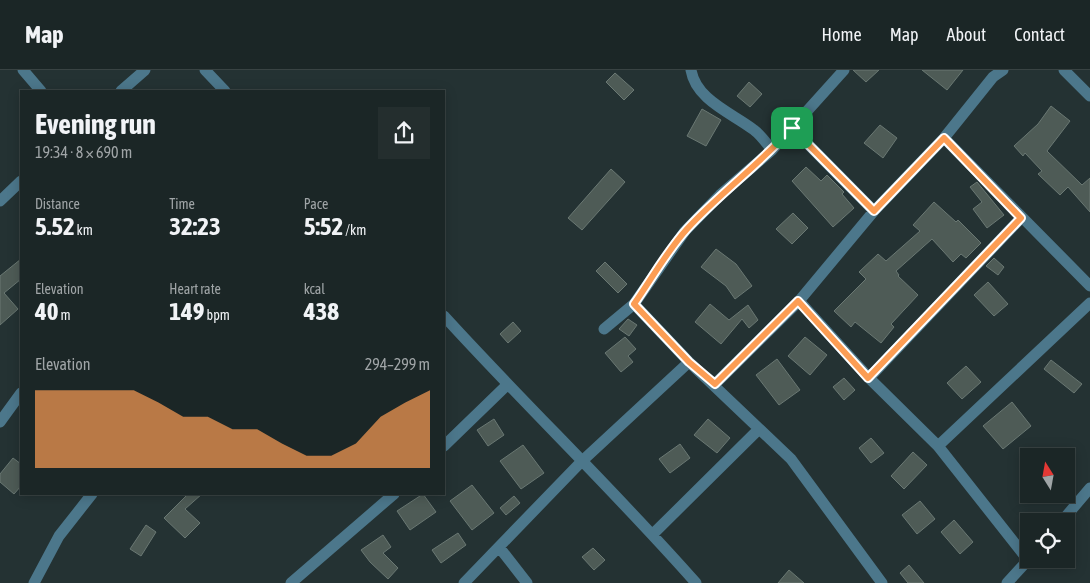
<!DOCTYPE html>
<meta charset="utf-8">
<style>
body{margin:0;font-family:"Asap Condensed",sans-serif;background:#242e2e;color:#f1f3f6;height:100vh;display:flex;flex-direction:column;font-size:19px;white-space:nowrap}
*{box-sizing:border-box;margin:0}
p{font-size:16px;color:#a0a5a7}
.icon{flex:none;width:28px;height:28px;fill:none;stroke:currentColor;stroke-width:2;stroke-linecap:round;stroke-linejoin:round}
.map{position:relative;flex:1;overflow:hidden}
.side{position:absolute;left:20px;top:20px;width:425px;height:405px;display:flex;flex-direction:column;background:#1b2626;border-radius:0px;box-shadow:0 2px 12px #0003,0 0 0 1px #394343}
.side>*{flex:none}
.needle{width:32px;rotate:349deg}
.buttons{position:absolute;left:1020px;top:378px;display:grid;gap:10px}
.buttons a{display:grid;place-items:center;width:55px;height:55px;border-radius:0px;background:#1b2626;box-shadow:0 2px 12px #0003,0 0 0 1px #394343;font-size:25px}
.pin{position:absolute;display:grid;place-items:center;width:42px;height:42px;color:#fff;margin:-21px;border-radius:10px;box-shadow:0 2px 8px #0006}
.round{display:grid;place-items:center;flex:none;width:52px;height:52px;border-radius:0px;background:#242e2e}
.headline{display:flex;align-items:center;justify-content:space-between;height:85px;padding:0 15px}
h1{font-size:28px;font-weight:700;line-height:38px}
.figures{display:grid;grid-template-columns:repeat(3,1fr);gap:8px;height:85px;padding:5px 15px}
.figures div{display:grid;align-content:center}
.figures b{font-size:25px;font-weight:700}
.figures small{font-size:14px;font-weight:400}
.figures p{font-size:14px}
.chart{height:140px;padding:10px 15px}
.chart p{display:flex;justify-content:space-between}
.chart svg{width:100%;height:90px;margin-top:5px;fill:#fc9d54;opacity:.7}
header{display:flex;align-items:center;gap:30px;box-sizing:border-box;height:70px;padding:0 25px;background:#1b2626;border-bottom:1px solid #394343}
header strong{font-size:24px}
nav{display:flex;gap:28px;margin-inline-start:auto;font-size:18px}
.map>svg:first-child{display:block}
</style>
<header>
<strong>Map</strong>
<nav><a>Home</a><a>Map</a><a>About</a><a>Contact</a></nav>
</header>
<div class="map">
<svg width="1090" height="513" viewBox="0 0 1090 513">
<rect width="100%" height="100%" fill="#243233"/>
<path fill="#4e5b56" stroke="#6a7873" d="M853 0H879L866 12Z
M922 0H963L947 20Z
M615 3 634 20 624 30 606 12Z
M749 12 762 24 750 37 737 26Z
M1051 36 1070 51 1047 81 1082 115 1090 108V142L1068 117 1060 125 1038 104 1042 101 1025 83 1023 86 1014 76 1038 54Z
M702 39 721 50 706 76 687 66Z
M880 55 897 68 883 88 864 73Z
M806 97 821 111 827 105 844 122 842 124 854 138 833 157 792 111Z
M611 99 625 112 582 160 568 148Z
M977 112 1004 145 987 158 973 139 982 132 970 117Z
M934 132 956 152 958 150 981 173 966 188 961 184 953 192 932 169 896 201 899 205 898 206 918 225 891 254 894 257 881 273 855 252 851 257 834 241 866 209 859 202 878 184 886 191 920 161 913 155Z
M793 143 808 158 792 174 776 159Z
M716 179 736 194 752 216 735 229 726 216 701 197Z
M994 188 1004 197 998 205 986 196Z
M21 189V209L4 223 18 239 0 255V206Z
M605 192 627 214 618 223 596 201Z
M988 212 1008 234 994 246 974 225Z
M710 234 729 250 748 235 758 250 749 258 742 249 721 274 695 252Z
M628 249 637 255 629 266 619 259Z
M513 252 521 261 508 273 500 264Z
M625 267 636 279 628 286 633 292 621 302 605 283Z
M805 267 827 285 810 305 788 286Z
M777 289 800 320 779 335 756 305Z
M1051 290 1082 314 1074 323 1044 299Z
M966 296 981 312 962 329 947 313Z
M844 308 855 320 844 330 833 317Z
M1012 332 1031 356 1003 379 983 356Z
M494 349 504 365 488 376 477 360Z
M708 349 730 368 717 383 694 365Z
M871 368 884 383 871 393 859 378Z
M680 374 690 388 670 403 659 389Z
M523 375 544 403 521 419 500 391Z
M913 382 927 395 904 419 891 406Z
M13 388 21 394V416L14 424 0 412V404Z
M472 415 494 443 472 460 450 431Z
M188 424H202L185 439 200 453 185 468 164 448Z
M423 424 436 442 410 460 397 441Z
M514 426 520 433 506 445 500 438Z
M920 431 935 449 917 464 902 445Z
M954 450 973 472 960 484 941 462Z
M146 455 156 462 141 486 130 479Z
M458 463 466 475 441 493 432 480Z
M383 465 391 477 383 483 398 498 388 509 370 492 361 480Z
M593 478 605 490 594 500 582 487Z
M909 495 924 513H908L900 503Z
M789 500 804 513H778Z"/>
<g fill="none" stroke-linecap="round" stroke-linejoin="round">
<path stroke="#4c778b" stroke-width="11" d="M23 0 41 21
M205 0 225 21
M691 0C696 30 732 43 754 60 761 65 767 74 772 80
M1064 0 1090 26
M121 21 145 0
M792 58 874 141
M944 68 1090 216
M0 131 21 111
M799 231 869 308 938 376 1028 490
M634 234 689 292 791 389 882 513
M444 246C526 336 615 421 696 513
M604 259 634 234 685 161 720 125 772 80 844 0
M869 308 1021 148
M715 314 799 231 874 141 944 68 993 7 1003 0
M0 352 21 323
M444 376 507 315
M938 376 1090 233
M1062 451 1090 418
M653 464 759 359
M499 477 527 513
M34 513 59 466 92 424
M291 513 394 424
M464 513 581 392 689 292
M1007 513 1029 489"/>
</g>
<g fill="none" stroke-linecap="round" stroke-linejoin="round">
<g stroke="#fff" stroke-width="10">
<path id="route" d="M792 58 874 141 944 68 1021 148 868 308 798 231 715 314 689 292 634 234C651 210 667 181 687 159 720 123 759 95 792 58Z"/>
</g>
<use href="#route" stroke="#fc9d54" stroke-width="6"/>
</g>
</svg>
<div class="buttons">
<a><svg class="needle" viewBox="-14 -14 28 28"><path d="M0-13l5 13h-10z" fill="#e53935"/><path d="M0 13l5-13h-10z" fill="#a0a5a7"/></svg></a>
<a><svg class="icon" aria-label="locate" viewBox="0 0 24 24"><circle cx="12" cy="12" r="6"/><path d="M12 2v4M12 18v4M2 12h4M18 12h4"/></svg></a>
</div>
<div class="pin" style="left:792px;top:58px;background:#1e9e55"><svg class="icon" aria-label="arrive" viewBox="0 0 24 24"><path d="M6 21V4h12l-3 4 3 4H6"/></svg></div>
<section class="side">
<div class="headline"><div><h1>Evening run</h1><p>19:34 · 8 × 690 m</p></div><a class="round"><svg class="icon" aria-label="share" viewBox="0 0 24 24"><path d="M12 15V3M7 8l5-5 5 5M5 13v7h14v-7"/></svg></a></div>
<div class="figures">
<div><p>Distance</p><b>5.52<small> km</small></b></div>
<div><p>Time</p><b>32:23</b></div>
<div><p>Pace</p><b>5:52<small> /km</small></b></div>
</div>
<div class="figures">
<div><p>Elevation</p><b>40<small> m</small></b></div>
<div><p>Heart rate</p><b>149<small> bpm</small></b></div>
<div><p>kcal</p><b>438</b></div>
</div>
<div class="chart"><p><span>Elevation</span>294–299 m</p>
<svg viewBox="0 0 160 44" preserveAspectRatio="none"><path d="M0 44V6L10 6L20 6L30 6L40 6L50 12L60 19L70 19L80 25L90 25L100 32L110 38L120 38L130 32L140 19L150 12L160 6V44z"/></svg>
</div>
</section>
</div>
